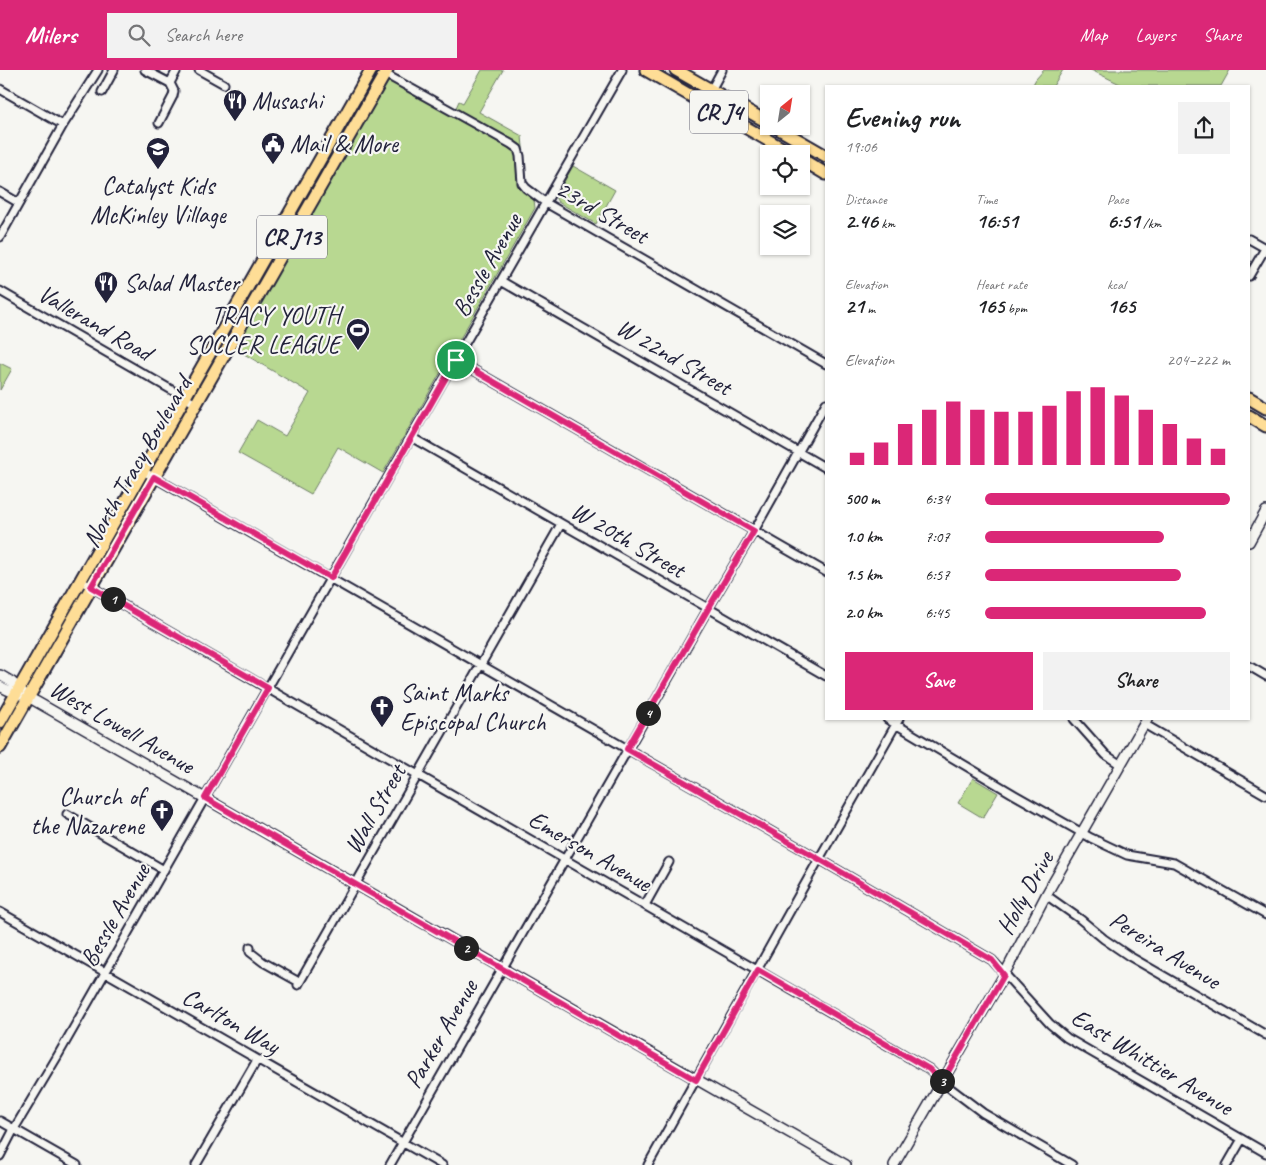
<!DOCTYPE html>
<meta charset="utf-8">
<style>
body{margin:0;font-family:Caveat,sans-serif;background:#f2f2f2;color:#202124;height:100vh;display:flex;flex-direction:column;font-size:19px;white-space:nowrap}
*{box-sizing:border-box;margin:0}
p{font-size:16px;color:#757577}
.icon{flex:none;width:28px;height:28px;fill:none;stroke:currentColor;stroke-width:2;stroke-linecap:round;stroke-linejoin:round}
.map{position:relative;flex:1;overflow:hidden}
.panel{position:absolute;left:825px;top:15px;width:425px;height:635px;display:flex;flex-direction:column;background:#fff;border-radius:0px;box-shadow:0 1px 4px #0004}
.panel>*{flex:none}
.needle{width:32px;rotate:30deg}
.tools{position:absolute;left:760px;top:15px;display:grid;gap:10px}
.tools a{display:grid;place-items:center;width:50px;height:50px;border-radius:0px;background:#fff;box-shadow:0 1px 4px #0004;font-size:25px}
.pin{position:absolute;display:grid;place-items:center;width:42px;height:42px;color:#fff;margin:-21px;border:2px solid #fff;border-radius:50%;box-shadow:0 1px 5px #0007}
.km{position:absolute;width:25px;height:25px;margin:-12px;border-radius:50%;background:#222;color:#fff;font-size:14px;line-height:25px;text-align:center}
.round{display:grid;place-items:center;flex:none;width:52px;height:52px;border-radius:0px;background:#f2f2f2}
.headline{display:flex;align-items:center;justify-content:space-between;height:85px;padding:0 20px}
h1{font-size:28px;font-weight:700;line-height:38px}
.metrics{display:grid;grid-template-columns:repeat(3,1fr);gap:8px;height:85px;padding:5px 20px}
.metrics div{display:grid;align-content:center}
.metrics b{font-size:21px;font-weight:700}
.metrics small{font-size:14px;font-weight:400}
.metrics p{font-size:14px}
.chart{height:140px;padding:10px 20px}
.chart p{display:flex;justify-content:space-between}
.chart svg{width:100%;height:90px;margin-top:5px;stroke:#db2777;stroke-width:6}
.button{display:flex;gap:10px;margin-top:auto;padding:10px 20px}
.button a{flex:1;height:58px;border-radius:0px;background:#db2777;color:#fff;font-size:20px;font-weight:700;line-height:58px;text-align:center}
.button a+a{background:#f2f2f2;color:#202124}
ul{padding:0 20px;list-style:none;font-size:16px}
li{display:grid;grid-template-columns:80px 60px 1fr;align-items:center;height:38px}
li i{height:12px;border-radius:6px;background:#db2777}
header{display:flex;align-items:center;gap:30px;box-sizing:border-box;height:70px;padding:0 25px;background:#db2777;color:#fff}
header strong{font-size:24px}
nav{display:flex;gap:28px;margin-inline-start:auto;font-size:18px}
.search{width:350px;height:45px;background:#f2f2f2;display:flex;align-items:center;gap:12px;box-sizing:border-box;padding:0 18px;border-radius:0px;color:#757577;font-size:19px}
.map>svg:first-child{display:block}
</style>
<header>
<strong>Milers</strong>
<div class="search"><svg class="icon" aria-label="search" viewBox="0 0 24 24"><circle cx="10" cy="10" r="6"/><path d="M15 15l6 6"/></svg>Search here</div>
<nav><a>Map</a><a>Layers</a><a>Share</a></nav>
</header>
<div class="map">
<svg width="1266" height="1095" viewBox="0 0 1266 1095">
<rect width="100%" height="100%" fill="#f6f6f2"/>
<filter id="ink" filterUnits="userSpaceOnUse"><feTurbulence type="fractalNoise" baseFrequency=".02" numOctaves="2"/><feDisplacementMap in="SourceGraphic" scale="10" xChannelSelector="R" yChannelSelector="G"/><feConvolveMatrix kernelMatrix="1 2 1 2 8 2 1 2 1" color-interpolation-filters="sRGB"/></filter>
<g filter="url(#ink)">
<path fill="#b8d891" stroke="#6d7d66" d="M482 0H503L479 42 522 66 526 109 523 119 534 130 535 138 383 403 338 377 311 424 238 383 257 350 285 366 310 323 234 278 385 14 388 12 393 13 398 5 455 40 459 31 463 33Z
M1044 0H1063L1053 16H1032L1036 9Z
M1091 0H1230L1221 16H1124Z
M573 96 615 120 596 154 558 132 556 129V126Z
M0 293 12 299 0 320Z
M973 708 998 723 983 748 958 733Z"/>
<g fill="none" stroke-linecap="round" stroke-linejoin="round">
<g stroke="#22223b" stroke-width="11">
<path id="minor" d="M145 0 170 13
M199 0 224 14
M384 1 385 4 511 74 518 79 520 86 522 113 526 118 546 133 826 294
M170 13 177 0
M0 19 63 55
M102 22 114 0
M704 33 722 0
M159 53 173 26 174 21 170 13
M0 122 19 133
M0 167 63 55 98 0
M1249 169 1265 178
M1249 206 1266 177
M501 211 826 398
M0 221 196 334
M456 290 826 502
M411 367 826 606
M143 401 819 789 992 890 1050 954 1067 968 1266 1083
M81 511 929 999 942 1012 983 1043 1072 1095
M1249 596 1266 606
M887 649 1015 725 1091 768 1127 785 1174 793 1266 845
M1074 649 1106 685 1121 695
M1144 654 1266 725
M67 744 164 800
M1046 825 1080 849 1104 869 1129 886 1266 965
M645 835 669 792
M0 842 442 1095
M250 877V882L263 892 299 912
M298 915 561 454
M0 1051 77 1095
M0 1086 14 1059 57 987 411 367 622 0
M196 1095 257 990
M390 1095 708 539 754 461 826 333
M648 1095 819 789 899 649
M1227 1095 1242 1069"/>
</g>
<g stroke="#22223b" stroke-width="12">
<path id="tertiary" d="M1249 472 1266 441
M0 605 12 612 23 622
M0 616C12 624 25 625 37 632L846 1095
M894 1095 1004 905 1046 825 1147 649"/>
</g>
<g stroke="#22223b" stroke-width="15">
<path id="primary" d="M646 0 792 84
M676 0 769 53
M774 56 826 86
M801 89 826 104
M1249 328 1266 338
M1249 346 1266 356
M0 652 371 0
M0 677 387 0"/>
</g>
<use href="#minor" stroke="#f6f6f2" stroke-width="7"/>
<use href="#tertiary" stroke="#f6f6f2" stroke-width="9"/>
<use href="#primary" stroke="#fedd96" stroke-width="11"/>
</g>
</g>
<g fill="none" stroke-linecap="round" stroke-linejoin="round" filter="url(#ink)">
<g stroke="#fff" stroke-width="10">
<path id="route" d="M456 290 754 461 708 539 627 679 819 789 992 890 1004 905 942 1012 929 999 758 900 696 1010 205 728 268 618 91 517 154 407 331 508Z"/>
</g>
<use href="#route" stroke="#db2777" stroke-width="6"/>
</g>
<defs>
<g id="restaurant-pin" transform="scale(1.25)"><path d="M0 17L-7.5 6A9.5 9.5 0 1 1 7.5 6Z" fill="#22223b" stroke="#f6f6f2"/><path d="M-5-6h1v4h1v-4h1v4h1v-4h1v5L-1.5 .5V6h-2V.5L-5-1ZM5-6V6H3V1.5H1.5Q1.5-4 5-6Z" fill="#fff"/></g>
<g id="civic-pin" transform="scale(1.25)"><path d="M0 17L-7.5 6A9.5 9.5 0 1 1 7.5 6Z" fill="#22223b" stroke="#f6f6f2"/><path d="M-.6-6.5H3V-4.5H.6V-3L4-1V1h2V6H-6V1h2V-1L-.6-3ZM-1.2 2.5V6h2.4V2.5Z" fill="#fff"/></g>
<g id="school-pin" transform="scale(1.25)"><path d="M0 17L-7.5 6A9.5 9.5 0 1 1 7.5 6Z" fill="#22223b" stroke="#f6f6f2"/><path d="M0-5L7-2L0 1L-7-2ZM-4 1L0 2.5L4 1V4Q0 6-4 4Z" fill="#fff"/></g>
<g id="stadium-pin" transform="scale(1.25)"><path d="M0 17L-7.5 6A9.5 9.5 0 1 1 7.5 6Z" fill="#22223b" stroke="#f6f6f2"/><path d="M0-5a6.5 5 0 1 0 0 10a6.5 5 0 1 0 0-10ZM-3.5-1.8h7v3.6h-7Z" fill="#fff"/></g>
<g id="church-pin" transform="scale(1.25)"><path d="M0 17L-7.5 6A9.5 9.5 0 1 1 7.5 6Z" fill="#22223b" stroke="#f6f6f2"/><path d="M-1.2-6h2.4v3.5h3.3v2.4h-3.3V6h-2.4V-.1h-3.3v-2.4h3.3Z" fill="#fff"/></g>
</defs>
<g fill-rule="evenodd">
<use href="#restaurant-pin" x="235" y="31"/>
<use href="#civic-pin" x="273" y="74"/>
<use href="#school-pin" x="158" y="79"/>
<use href="#restaurant-pin" x="106" y="213"/>
<use href="#stadium-pin" x="358" y="260"/>
<use href="#church-pin" x="382" y="637"/>
<use href="#church-pin" x="162" y="741"/>
</g>
<g text-anchor="middle" dominant-baseline="central" stroke-width="4.5" stroke-linejoin="round" paint-order="stroke">
<g fill="#f6f6f2" stroke="#626272" stroke-width="1">
<rect x="690" y="20.5" width="58" height="43" rx="4"/>
<rect x="257" y="145.5" width="70" height="43" rx="4"/>
</g>
<g font-size="24" font-weight="bold" fill="#22223b">
<text x="719" y="42">CR J4</text>
<text x="292" y="167">CR J13</text>
</g>
<g font-size="25" fill="#22223b" stroke="#f6f6f2" text-anchor="start">
<text x="252" y="31">Musashi</text>
<text x="290" y="74">Mail &amp; More</text>
<text x="158" y="116" text-anchor="middle">Catalyst Kids<tspan x="158" dy="29">McKinley Village</tspan></text>
<text x="124" y="213">Salad Master</text>
<text x="340" y="246" text-anchor="end">TRACY YOUTH<tspan x="340" dy="29">SOCCER LEAGUE</tspan></text>
<text x="400" y="623">Saint Marks<tspan x="400" dy="29">Episcopal Church</tspan></text>
<text x="144" y="727" text-anchor="end">Church of<tspan x="144" dy="29">the Nazarene</tspan></text>
</g>
<g font-size="25" fill="#22223b" stroke="#f6f6f2">
<text transform="translate(602 142) rotate(30)">23rd Street</text>
<text transform="translate(487 195) rotate(-60)">Bessle Avenue</text>
<text transform="translate(95 253) rotate(30)">Vallerand Road</text>
<text transform="translate(674 287) rotate(30)">W 22nd Street</text>
<text transform="translate(137 392) rotate(-60)">North Tracy Boulevard</text>
<text transform="translate(628 470) rotate(30)">W 20th Street</text>
<text transform="translate(122 657) rotate(30)">West Lowell Avenue</text>
<text transform="translate(375 739) rotate(-60)">Wall Street</text>
<text transform="translate(590 781) rotate(30)">Emerson Avenue</text>
<text transform="translate(1025 823) rotate(-61)">Holly Drive</text>
<text transform="translate(115 845) rotate(-60)">Bessle Avenue</text>
<text transform="translate(1165 880) rotate(32)">Pereira Avenue</text>
<text transform="translate(231 951) rotate(30)">Carlton Way</text>
<text transform="translate(441 964) rotate(-60)">Parker Avenue</text>
<text transform="translate(1152 992) rotate(31)">East Whittier Avenue</text>
</g>
</g>
</svg>
<div class="tools">
<a><svg class="needle" viewBox="-14 -14 28 28"><path d="M0-13l5 13h-10z" fill="#e53935"/><path d="M0 13l5-13h-10z" fill="#757577"/></svg></a>
<a><svg class="icon" aria-label="locate" viewBox="0 0 24 24"><circle cx="12" cy="12" r="6"/><path d="M12 2v4M12 18v4M2 12h4M18 12h4"/></svg></a>
<a><svg class="icon" aria-label="layers" viewBox="0 0 24 24"><path d="M12 4l9 5-9 5-9-5zM3 14l9 5 9-5"/></svg></a>
</div>
<div class="pin" style="left:456px;top:290px;background:#1e9e55"><svg class="icon" aria-label="arrive" viewBox="0 0 24 24"><path d="M6 21V4h12l-3 4 3 4H6"/></svg></div>
<b class="km" style="left:113px;top:529px">1</b>
<b class="km" style="left:466px;top:878px">2</b>
<b class="km" style="left:942px;top:1011px">3</b>
<b class="km" style="left:648px;top:643px">4</b>
<section class="panel">
<div class="headline"><div><h1>Evening run</h1><p>19:06</p></div><a class="round"><svg class="icon" aria-label="share" viewBox="0 0 24 24"><path d="M12 15V3M7 8l5-5 5 5M5 13v7h14v-7"/></svg></a></div>
<div class="metrics">
<div><p>Distance</p><b>2.46<small> km</small></b></div>
<div><p>Time</p><b>16:51</b></div>
<div><p>Pace</p><b>6:51<small> /km</small></b></div>
</div>
<div class="metrics">
<div><p>Elevation</p><b>21<small> m</small></b></div>
<div><p>Heart rate</p><b>165<small> bpm</small></b></div>
<div><p>kcal</p><b>165</b></div>
</div>
<div class="chart"><p><span>Elevation</span>204–222 m</p>
<svg viewBox="0 0 160 44" preserveAspectRatio="none"><path d="M5 44V38M15 44V33M25 44V24M35 44V17M45 44V13M55 44V17M65 44V18M75 44V18M85 44V15M95 44V8M105 44V6M115 44V10M125 44V17M135 44V24M145 44V31M155 44V36"/></svg>
</div>
<ul>
<li><b>500 m</b>6:34<i style="width:100%"></i></li>
<li><b>1.0 km</b>7:07<i style="width:73%"></i></li>
<li><b>1.5 km</b>6:57<i style="width:80%"></i></li>
<li><b>2.0 km</b>6:45<i style="width:90%"></i></li>
</ul>
<div class="button"><a>Save</a><a>Share</a></div>
</section>
</div>
